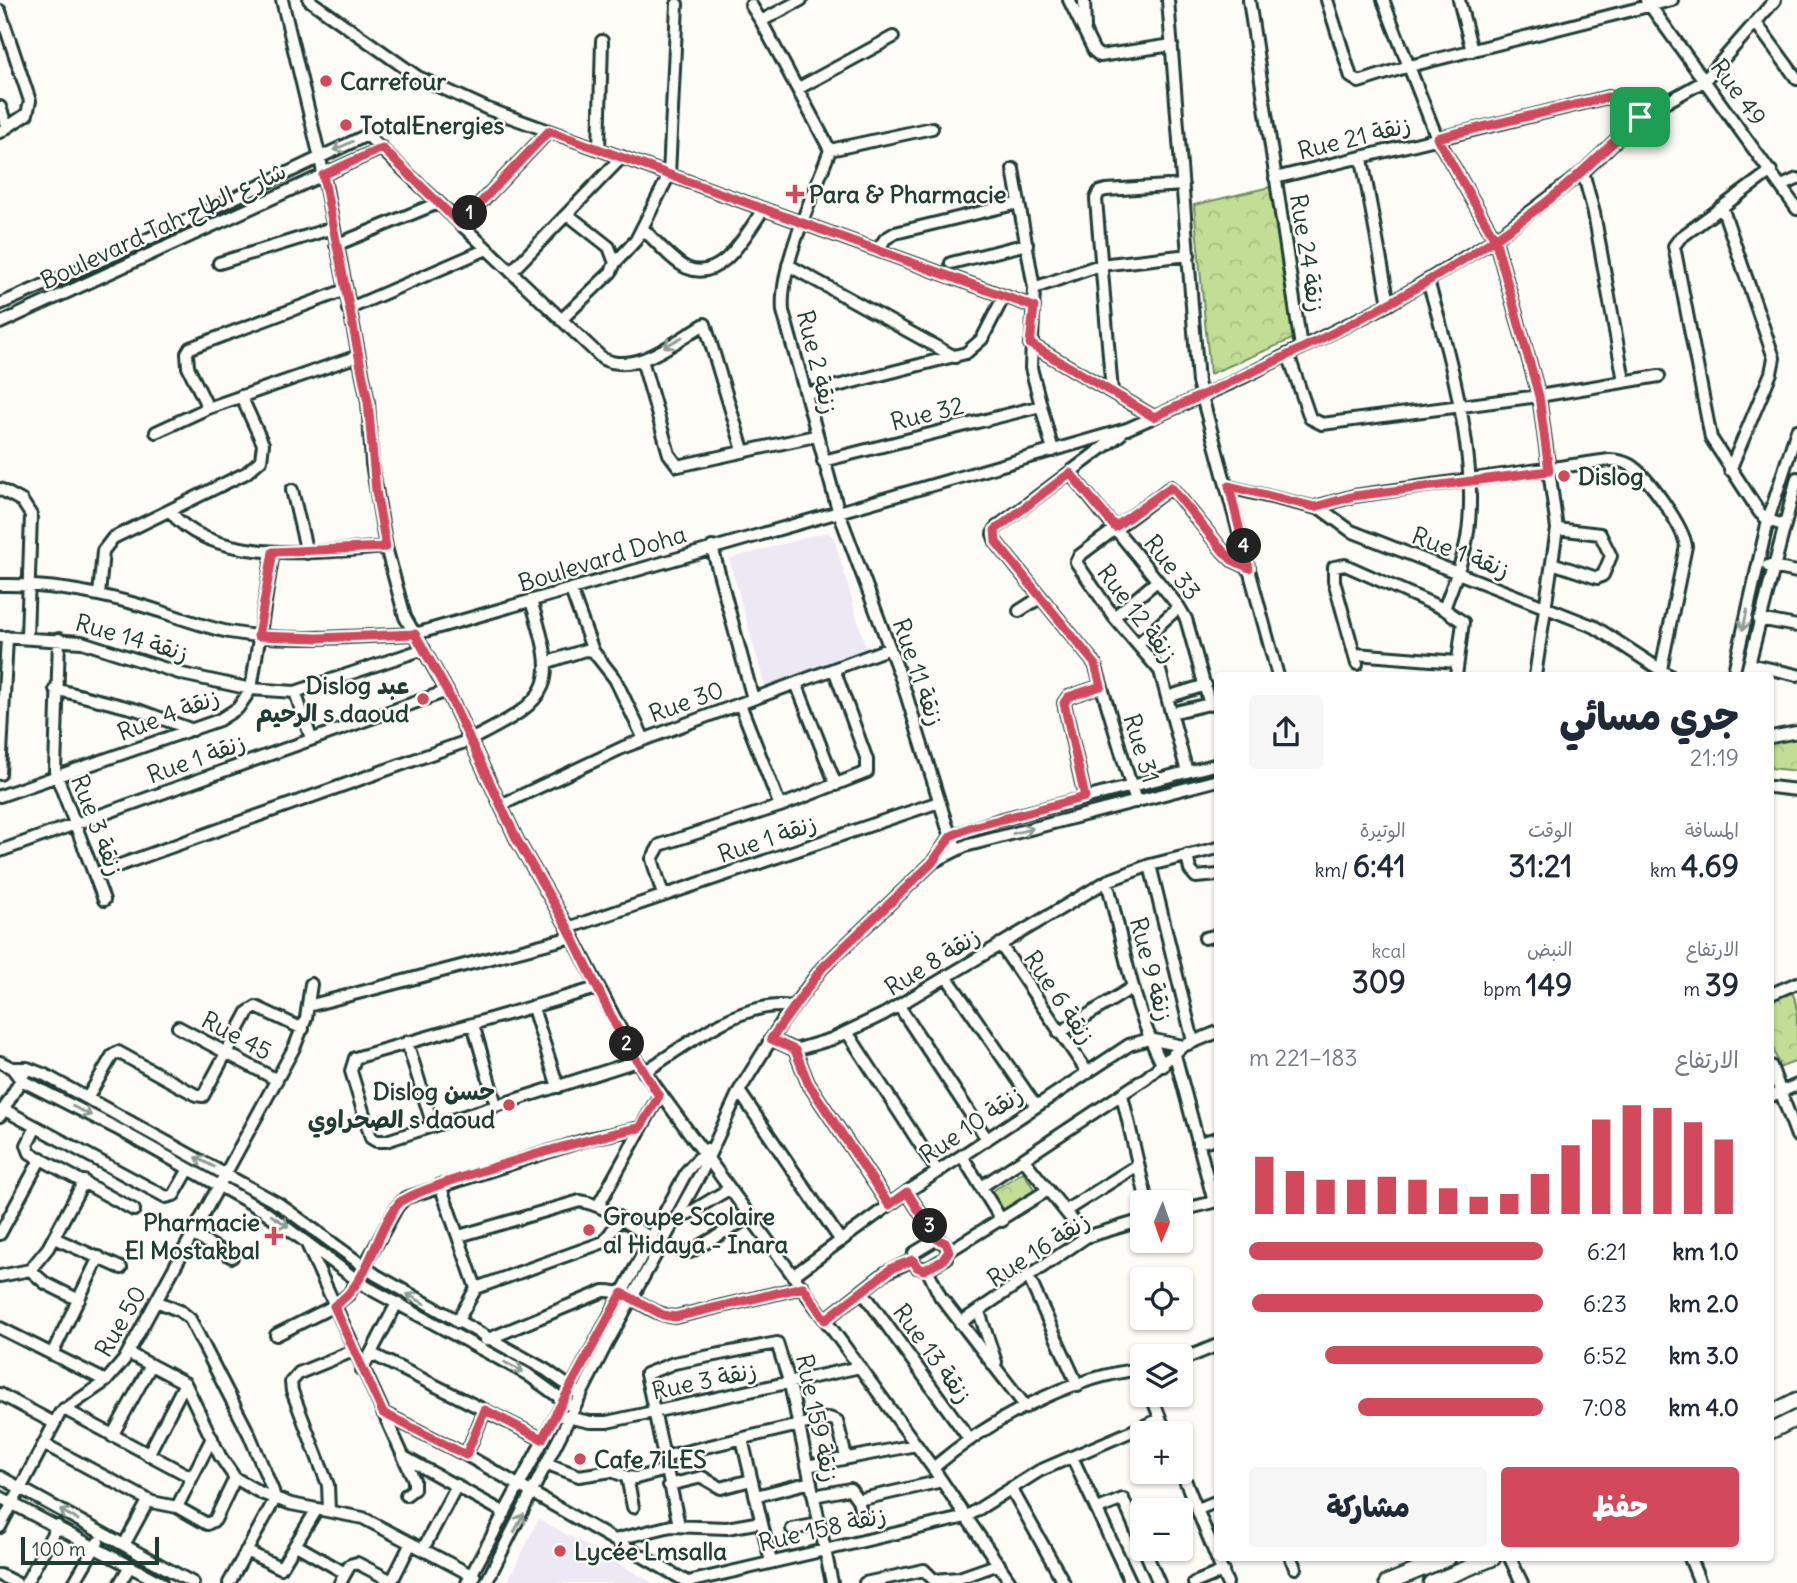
<!DOCTYPE html>
<html lang="ar">
<meta charset="utf-8">
<style>
body{margin:0;font-family:Delius,"Playpen Sans Arabic",sans-serif;background:#f6f6f7;color:#1f2937;direction:rtl;height:100vh;display:flex;flex-direction:column;font-size:26px;white-space:nowrap}
*{box-sizing:border-box;margin:0}
p{font-size:23px;color:#747a83}
.icon{flex:none;width:38px;height:38px;fill:none;stroke:currentColor;stroke-width:2;stroke-linecap:round;stroke-linejoin:round}
.map{position:relative;flex:1;overflow:hidden;direction:ltr}
.details{position:absolute;left:1214px;top:672px;width:560px;height:889px;display:flex;flex-direction:column;background:#fff;border-radius:7px;box-shadow:0 2px 5px #0004;direction:rtl}
.details>*{flex:none}
.needle{width:46px;rotate:182deg}
.controls{position:absolute;left:1130px;top:1190px;display:grid;gap:14px}
.controls a{display:grid;place-items:center;width:63px;height:63px;border-radius:7px;background:#fff;box-shadow:0 2px 5px #0004;font-size:35px}
.scale{position:absolute;left:21px;bottom:18px;width:138px;box-sizing:border-box;padding-left:7px;border:4px solid #1f3d34;border-top:0;font-size:19px;line-height:24px;white-space:nowrap;color:#1f3d34;-webkit-text-stroke:5px #fdfcf7;paint-order:stroke}
.pin{position:absolute;display:grid;place-items:center;width:60px;height:60px;color:#fff;margin:-30px;border-radius:14px;box-shadow:0 4px 10px #0006}
.km{position:absolute;width:35px;height:35px;margin:-18px;border-radius:50%;background:#222;color:#fff;font-size:19px;line-height:35px;text-align:center}
.round{display:grid;place-items:center;flex:none;width:74px;height:74px;border-radius:7px;background:#f6f6f7}
.head{display:flex;align-items:center;justify-content:space-between;height:119px;padding:0 35px}
h1{font-size:38px;font-weight:800;line-height:52px}
.figures{display:grid;grid-template-columns:repeat(3,1fr);gap:10px;height:119px;padding:7px 35px}
.figures div{display:grid;align-content:center}
.figures b{font-size:30px;font-weight:800}
.figures small{font-size:19px;font-weight:400}
.figures p{font-size:19px}
.chart{height:196px;padding:14px 35px}
.chart p{display:flex;justify-content:space-between}
.chart svg{width:100%;height:126px;margin-top:7px;stroke:#d1495b;stroke-width:6}
.action{display:flex;gap:14px;margin-top:auto;padding:14px 35px}
.action a{flex:1;height:80px;border-radius:7px;background:#d1495b;color:#fff;font-size:28px;font-weight:800;line-height:80px;text-align:center}
.action a+a{background:#f6f6f7;color:#1f2937}
ul{padding:0 35px;list-style:none;font-size:23px}
li{display:grid;grid-template-columns:112px 84px 1fr;align-items:center;height:52px}
li i{height:18px;border-radius:9px;background:#d1495b}
.map>svg:first-child{display:block}
</style>
<div class="map">
<svg width="1797" height="1583" viewBox="0 0 1797 1583">
<defs>
<pattern id="park-crowns" width="20" height="18" patternUnits="userSpaceOnUse" patternTransform="scale(1.75)"><rect width="20" height="18" fill="#c2dd94"/><path d="M2 6a3 3 0 1 1 6 0M12 15a3 3 0 1 1 6 0" fill="none" stroke="#a6bf80"/></pattern>
</defs>
<rect width="100%" height="100%" fill="#fdfcf7"/>
<filter id="ink" filterUnits="userSpaceOnUse"><feTurbulence type="fractalNoise" baseFrequency=".0143" numOctaves="2"/><feDisplacementMap in="SourceGraphic" scale="14" xChannelSelector="R" yChannelSelector="G"/><feConvolveMatrix kernelMatrix="1 2 1 2 8 2 1 2 1" color-interpolation-filters="sRGB"/></filter>
<g filter="url(#ink)">
<path fill="#ece8f4" d="M827 532 834 538 866 649 765 686 729 559Z
M539 1519 653 1583H507Z"/>
<path fill="url(#park-crowns)" stroke="#708d64" stroke-width="2" d="M1270 187 1295 338 1210 374 1194 205Z
M1797 735V771L1771 768V742Z
M1791 990 1797 1004V1061L1779 1068 1771 1039V998Z
M1023 1172 1036 1192 1004 1212 991 1192Z"/>
<g fill="none" stroke-linecap="round" stroke-linejoin="round">
<g stroke="#1f3d34" stroke-width="16">
<path id="minor" d="M282 0 320 158 368 402 372 464 386 547 405 617 447 691 517 840 568 928 637 1061 933 1468 1011 1583
M309 0 418 77 488 109 1034 307
M801 0 761 21 830 150C814 194 779 266 783 311L838 510 902 681 947 826 957 849
M1069 0 1094 51 1100 56 1172 45
M1084 0 1085 29
M1168 0 1198 382 1278 676
M1249 0 1301 347
M1327 0 1351 77 1359 82 1406 67 1672 0
M1383 0 1437 138 1495 239 1539 396 1557 529 1535 676
M1459 0 1472 51
M1646 0 1797 209
M751 5 761 21
M0 11 30 101 27 114 0 132
M1756 23 1797 79
M799 88 893 37
M0 107 7 127
M599 149 602 41
M830 150 932 128
M1362 159 1389 304
M1013 169 1034 288 1031 368 1053 451
M1771 171 1680 238 1674 246 1711 438 1760 513 1768 520 1783 525
M1583 172 1594 213 1624 381
M1275 178 1608 97 1626 102 1640 117
M1782 186 1797 179
M1722 207 1774 358 1771 373 1730 470
M460 224 549 131
M642 228C655 240 672 261 687 268 722 283 747 232 763 210
M336 245 438 203
M878 250 885 239 895 233 1019 203
M219 263 333 228
M615 263 636 240 669 175 677 4
M951 263 1027 244
M788 265 955 357
M511 272 622 157
M1428 281C1449 352 1480 463 1467 538 1463 562 1452 586 1444 609L1463 622 1456 676
M1034 288 1100 265 1189 255
M0 304 125 250 367 135 603 359C637 375 675 341 705 324L743 450
M348 309 487 249
M561 320 611 272 615 263 609 247 567 214
M0 323 382 148
M1030 344 1154 417
M1288 354 1310 418 1322 424 1539 396 1659 376
M642 360 669 454 678 466 815 436
M1112 392 1096 199 1099 192 1106 190 1183 185
M806 394 966 353 982 339 1004 296
M208 408 188 367 187 353 190 348 345 290
M156 432 208 408 358 356
M1121 434 997 527 993 534 996 542 1095 664 1136 802
M823 461 1041 406
M1070 473 1179 607 1186 619 1210 705
M1229 487 1321 509 1351 531 1595 627 1670 676
M0 489 22 501 31 515 27 637
M292 490 307 553
M1315 507 1354 496 1609 460C1616 460 1623 461 1630 465 1647 475 1683 526 1686 546L1661 669
M170 511C211 566 325 552 386 547
M712 547 753 699
M1552 563 1597 578 1603 575 1611 556 1600 534 1557 529
M1768 566 1797 572
M0 585C45 584 88 591 132 603 164 611 195 625 229 632 290 643 353 636 415 634L1127 429 1231 383 1389 304 1495 239 1583 172 1640 117 1704 81 1775 0
M571 590 593 651 615 679 644 739
M99 595 103 551 113 538 246 473 261 460 263 444 241 396
M1019 611 1041 597
M1114 617 1157 581
M1759 619 1797 626
M0 637 82 642 182 674 251 689 273 552
M59 639 55 771 104 900
M1139 643 1179 607
M1355 654 1457 662
M548 662 585 650 593 651
M1357 664 1334 581V567L1345 565 1444 609
M1749 664 1797 675
M1733 676 1768 520 1797 430
M1746 676 1797 478
M796 683 836 785
M55 689 138 710 193 730
M295 692 311 738
M1167 697 1206 685
M740 704 780 806
M1171 713 1218 702
M1771 737 1797 732
M474 738C554 698 558 685 531 601
M1187 772 1160 671 1114 617 1076 562 1079 556 1171 487 1223 551 1232 560 1249 568
M0 774 7 637
M1771 787 1797 790
M0 796 219 720 238 708 251 689 295 692 424 649
M1085 797 1064 703 1068 697 1101 686
M501 805 624 747 890 648
M0 851 447 691
M1187 855 1190 870 1196 877 1218 875
M935 861 965 846 1218 780
M1150 865 1193 1041
M95 874 470 740
M1107 881C1123 943 1133 1009 1163 1066
M663 895 652 859 660 845 780 806 867 772V760L834 669
M568 928 939 802
M1205 938 1218 935
M1000 944 1088 1073
M946 976 1036 1106
M597 988 355 1058 351 1071 371 1138 376 1141H386L637 1061
M1771 994 1797 983
M308 1006 572 937
M899 1006 987 1139
M533 1008 558 1087
M473 1024 496 1105
M178 1027 277 1080
M847 1032 938 1172
M1059 1033 1133 987
M771 1039 795 1050 832 1039 884 1014 1107 881 1150 865 1218 848
M407 1042 433 1126
M795 1050 808 1083 889 1205
M1175 1055 1214 1202
M0 1062 12 1068 21 1080 116 1128 264 1211 365 1286 527 1374 574 1408
M1771 1066 1797 1136
M12 1068H27L45 1075 279 1204 376 1275 546 1370 581 1395
M644 1072C686 1046 740 999 792 1007
M739 1091 841 1241
M1122 1095 1147 1202
M1771 1096 1797 1085
M88 1097 112 1056 118 1052 196 1095 203 1096 248 1012 256 1007 303 1029
M3 1109 166 1197 174 1195 189 1169
M0 1116 24 1074
M36 1127 27 1145 30 1153 134 1210
M1198 1143 1218 1138
M962 1156 1002 1221
M1024 1160 1086 1237
M440 1185 476 1288
M981 1187 1146 1078 1183 1046 1218 1032
M907 1192 937 1239
M598 1206 659 1096
M1181 1210 1218 1201
M1065 1211 1138 1165
M676 1221 729 1189
M0 1234 41 1158
M193 1235 232 1257
M459 1236 580 1201C619 1207 650 1249 690 1252L750 1217
M54 1238 121 1268
M937 1239 948 1246 946 1258 927 1269 917 1267 913 1260 914 1253Z
M306 1242 414 1480V1489L406 1495
M949 1251 1048 1190
M927 1269 940 1296 1026 1407
M30 1270 48 1248 84 1181
M794 1275 907 1192 1129 1045 1149 1039 1183 1046
M0 1276 30 1270 45 1283 79 1300
M1029 1278 1078 1386
M476 1288 604 1242 620 1219
M862 1291 970 1440
M156 1301 180 1311 190 1319 249 1434 273 1491 275 1499 229 1583
M979 1312 996 1362
M825 1320 885 1273 913 1260
M457 1322 476 1288
M960 1323 1086 1237 1143 1220
M0 1328 106 1381
M276 1335 334 1306 349 1294 397 1207 405 1198 588 1139 640 1128
M486 1340 604 1291C631 1290 649 1315 675 1317L803 1287
M53 1352 99 1257
M128 1353 185 1383 220 1456 235 1478 261 1493 291 1504 363 1518 475 1577
M372 1354 542 1439
M1181 1360 1218 1345
M362 1370 396 1305
M0 1394 54 1423
M1151 1395 1166 1433
M64 1409 191 1477
M383 1413 466 1455 689 1583
M562 1416 590 1422H607L860 1367
M112 1436 151 1365
M742 1439 771 1562
M44 1444 152 1502 177 1507 207 1524 215 1520 235 1478
M148 1455 185 1383
M466 1455 485 1410
M404 1457 505 1513
M663 1457 829 1418 837 1421 846 1457
M1072 1457 1131 1583
M548 1464 579 1476 612 1471 627 1477 636 1478 666 1470
M807 1466 916 1445
M933 1468C988 1421 1070 1376 1143 1369
M1181 1470 1227 1583
M0 1477 193 1583
M627 1477 633 1507
M669 1485 702 1477 721 1488 751 1480
M1011 1488 1064 1583
M756 1496 811 1482
M814 1496 850 1489 858 1500 942 1481
M0 1497 161 1583
M858 1500 862 1518
M177 1507 212 1438
M1098 1509 1123 1499 1143 1546
M1198 1509 1218 1501
M329 1510 328 1485 292 1391 291 1382 299 1373 353 1351
M679 1525 646 1374 674 1363 777 1343 790 1384 832 1583
M0 1527 60 1413 106 1381 124 1360 295 1046 306 1018 311 984
M792 1529 819 1524
M614 1540 671 1526 727 1528 761 1522
M124 1545 148 1501
M296 1545 345 1573
M423 1549 457 1485
M1144 1549 1159 1583
M246 1551 281 1568 317 1509
M1291 1558 1295 1568
M1510 1558 1522 1583
M1690 1558 1700 1583
M0 1575 16 1583
M688 1582 966 1517 1039 1471 1160 1419
M26 1583 57 1526
M74 1583 98 1542
M120 1583 130 1566
M340 1583 350 1565 357 1563 392 1581
M391 1583 411 1543
M467 1583 687 1171 707 1149
M486 1583 607 1343 702 1171 739 1091 782 1022 822 968 932 863 951 836 999 820 1218 764
M865 1583 924 1570 934 1580 959 1578 999 1564
M1194 1583 1223 1571"/>
</g>
<g stroke="#1f3d34" stroke-width="19">
<path id="major" d="M1771 1413 1797 1400
M1771 1431 1797 1418
M1387 1583 1448 1558
M1431 1583 1493 1558"/>
</g>
<use href="#minor" stroke="#fdfcf7" stroke-width="10"/>
<use href="#major" stroke="#fdfcf7" stroke-width="14"/>
</g>
<defs><path id="oneway-shaft" d="M-6 0H5M1.5-3L5.5 0L1.5 3" fill="none" stroke-width="1.6" stroke-linecap="round" stroke-linejoin="round" transform="scale(1.75)"/></defs>
<g stroke="#8e9c96">
<use href="#oneway-shaft" transform="translate(343 146) rotate(154)"/>
<use href="#oneway-shaft" transform="translate(673 342) rotate(151)"/>
<use href="#oneway-shaft" transform="translate(1745 620) rotate(103)"/>
<use href="#oneway-shaft" transform="translate(1023 831) rotate(-15)"/>
<use href="#oneway-shaft" transform="translate(82 1111) rotate(27)"/>
<use href="#oneway-shaft" transform="translate(205 1162) rotate(-152)"/>
<use href="#oneway-shaft" transform="translate(280 1221) rotate(33)"/>
<use href="#oneway-shaft" transform="translate(416 1299) rotate(-151)"/>
<use href="#oneway-shaft" transform="translate(514 1367) rotate(27)"/>
<use href="#oneway-shaft" transform="translate(69 1515) rotate(-151)"/>
<use href="#oneway-shaft" transform="translate(519 1523) rotate(-62)"/>
</g>
</g>
<g fill="none" stroke-linecap="round" stroke-linejoin="round" filter="url(#ink)">
<g stroke="#fff" stroke-width="14">
<path id="route" d="M1640 117C1609 146 1579 177 1545 203 1427 293 1290 356 1154 417L1030 344 1034 307 549 131 460 224 382 148 323 175 368 402 376 491 386 547 273 552 258 636 318 638 415 634 447 691 517 840 568 928 616 1026 659 1096 640 1128C612 1131 412 1188 399 1203 374 1234 370 1283 334 1306L383 1413 466 1455 485 1410 542 1439 622 1293 663 1315 675 1317 803 1287 825 1320 892 1268 913 1260 917 1267 924 1270 942 1261 949 1251 946 1243 937 1239 907 1192 889 1205 808 1083 795 1050 771 1039 822 968 932 863 951 836 969 828 1085 797 1064 703 1068 697 1101 686 1095 664 996 542 995 530 1070 473 1115 527 1171 487 1223 551 1232 560 1249 568 1229 486 1315 507 1354 496 1549 471 1539 396 1495 239 1437 138 1608 97 1626 102 1640 117"/>
</g>
<use href="#route" stroke="#d1495b" stroke-width="9"/>
</g>
<g fill="#d1495b" stroke="#fdfcf7" stroke-width="2.5">
<circle cx="326" cy="81" r="7"/>
<circle cx="346" cy="125" r="7"/>
<path d="M791.5 183.5h7v7h7v7h-7v7h-7v-7h-7v-7h7z"/>
<circle cx="1564" cy="476" r="7"/>
<circle cx="423" cy="699" r="7"/>
<circle cx="509" cy="1105" r="7"/>
<circle cx="589" cy="1230" r="7"/>
<path d="M270.5 1225.5h7v7h7v7h-7v7h-7v-7h-7v-7h7z"/>
<circle cx="580" cy="1459" r="7"/>
<circle cx="560" cy="1551" r="7"/>
</g>
<g text-anchor="middle" dominant-baseline="central" stroke-width="5" stroke-linejoin="round" paint-order="stroke">
<g font-size="24" font-weight="bold" fill="#1f3d34" stroke="#fdfcf7" text-anchor="start">
<text x="340" y="81">Carrefour</text>
<text x="360" y="125">TotalEnergies</text>
<text x="809" y="194">Para &amp; Pharmacie</text>
<text x="1578" y="476">Dislog</text>
<text x="409" y="685" text-anchor="end">Dislog عبد<tspan x="409" dy="28">الرحيم s daoud</tspan></text>
<text x="495" y="1091" text-anchor="end">Dislog حسن<tspan x="495" dy="28">الصحراوي s daoud</tspan></text>
<text x="603" y="1216">Groupe Scolaire<tspan x="603" dy="28">al Hidaya - Inara</tspan></text>
<text x="260" y="1222" text-anchor="end">Pharmacie<tspan x="260" dy="28">El Mostakbal</tspan></text>
<text x="594" y="1459">Cafe 7iLES</text>
<text x="574" y="1551">Lycée Lmsalla</text>
</g>
<g font-size="24" fill="#1f3d34" stroke="#fdfcf7">
<text transform="translate(1739 92) rotate(54)">Rue 49</text>
<text transform="translate(1354 137) rotate(-14)">Rue 21 زنقة</text>
<text transform="translate(163 225) rotate(-25)">Boulevard Tah شارع الطاح</text>
<text transform="translate(1308 253) rotate(81)">Rue 24 زنقة</text>
<text transform="translate(818 362) rotate(76)">Rue 2 زنقة</text>
<text transform="translate(927 413) rotate(-14)">Rue 32</text>
<text transform="translate(1461 552) rotate(21)">Rue 1 زنقة</text>
<text transform="translate(602 558) rotate(-17)">Boulevard Doha</text>
<text transform="translate(1173 567) rotate(52)">Rue 33</text>
<text transform="translate(1138 613) rotate(53)">Rue 12 زنقة</text>
<text transform="translate(132 637) rotate(16)">Rue 14 زنقة</text>
<text transform="translate(919 672) rotate(71)">Rue 11 زنقة</text>
<text transform="translate(686 701) rotate(-20)">Rue 30</text>
<text transform="translate(168 714) rotate(-21)">Rue 4 زنقة</text>
<text transform="translate(1142 748) rotate(73)">Rue 31</text>
<text transform="translate(196 758) rotate(-20)">Rue 1 زنقة</text>
<text transform="translate(98 825) rotate(69)">Rue 3 زنقة</text>
<text transform="translate(767 838) rotate(-19)">Rue 1 زنقة</text>
<text transform="translate(932 961) rotate(-32)">Rue 8 زنقة</text>
<text transform="translate(1152 969) rotate(75)">Rue 9 زنقة</text>
<text transform="translate(1060 997) rotate(56)">Rue 6 زنقة</text>
<text transform="translate(237 1035) rotate(28)">Rue 45</text>
<text transform="translate(971 1124) rotate(-34)">Rue 10 زنقة</text>
<text transform="translate(1038 1249) rotate(-33)">Rue 16 زنقة</text>
<text transform="translate(120 1321) rotate(-60)">Rue 50</text>
<text transform="translate(933 1353) rotate(54)">Rue 13 زنقة</text>
<text transform="translate(704 1380) rotate(-12)">Rue 3 زنقة</text>
<text transform="translate(818 1418) rotate(78)">Rue 159 زنقة</text>
<text transform="translate(822 1528) rotate(-13)">Rue 158 زنقة</text>
</g>
</g>
</svg>
<div class="controls">
<a><svg class="needle" viewBox="-14 -14 28 28"><path d="M0-13l5 13h-10z" fill="#e53935"/><path d="M0 13l5-13h-10z" fill="#747a83"/></svg></a>
<a><svg class="icon" aria-label="locate" viewBox="0 0 24 24"><circle cx="12" cy="12" r="6"/><path d="M12 2v4M12 18v4M2 12h4M18 12h4"/></svg></a>
<a><svg class="icon" aria-label="layers" viewBox="0 0 24 24"><path d="M12 4l9 5-9 5-9-5zM3 14l9 5 9-5"/></svg></a>
<a>+</a>
<a>−</a>
</div>
<div class="scale">100 m</div>
<div class="pin" style="left:1640px;top:117px;background:#1e9e55"><svg class="icon" aria-label="arrive" viewBox="0 0 24 24"><path d="M6 21V4h12l-3 4 3 4H6"/></svg></div>
<b class="km" style="left:470px;top:213px">1</b>
<b class="km" style="left:627px;top:1044px">2</b>
<b class="km" style="left:930px;top:1226px">3</b>
<b class="km" style="left:1244px;top:546px">4</b>
<section class="details">
<div class="head"><div><h1>جري مسائي</h1><p>21:19</p></div><a class="round"><svg class="icon" aria-label="share" viewBox="0 0 24 24"><path d="M12 15V3M7 8l5-5 5 5M5 13v7h14v-7"/></svg></a></div>
<div class="figures">
<div><p>المسافة</p><b>4.69<small> km</small></b></div>
<div><p>الوقت</p><b>31:21</b></div>
<div><p>الوتيرة</p><b>6:41<small> /km</small></b></div>
</div>
<div class="figures">
<div><p>الارتفاع</p><b>39<small> m</small></b></div>
<div><p>النبض</p><b>149<small> bpm</small></b></div>
<div><p>kcal</p><b>309</b></div>
</div>
<div class="chart"><p><span>الارتفاع</span>183–221 m</p>
<svg viewBox="0 0 160 44" preserveAspectRatio="none"><path d="M5 44V24M15 44V29M25 44V32M35 44V32M45 44V31M55 44V32M65 44V35M75 44V38M85 44V37M95 44V30M105 44V20M115 44V11M125 44V6M135 44V7M145 44V12M155 44V18"/></svg>
</div>
<ul>
<li><b>1.0 km</b>6:21<i style="width:100%"></i></li>
<li><b>2.0 km</b>6:23<i style="width:99%"></i></li>
<li><b>3.0 km</b>6:52<i style="width:74%"></i></li>
<li><b>4.0 km</b>7:08<i style="width:63%"></i></li>
</ul>
<div class="action"><a>حفظ</a><a>مشاركة</a></div>
</section>
</div>
